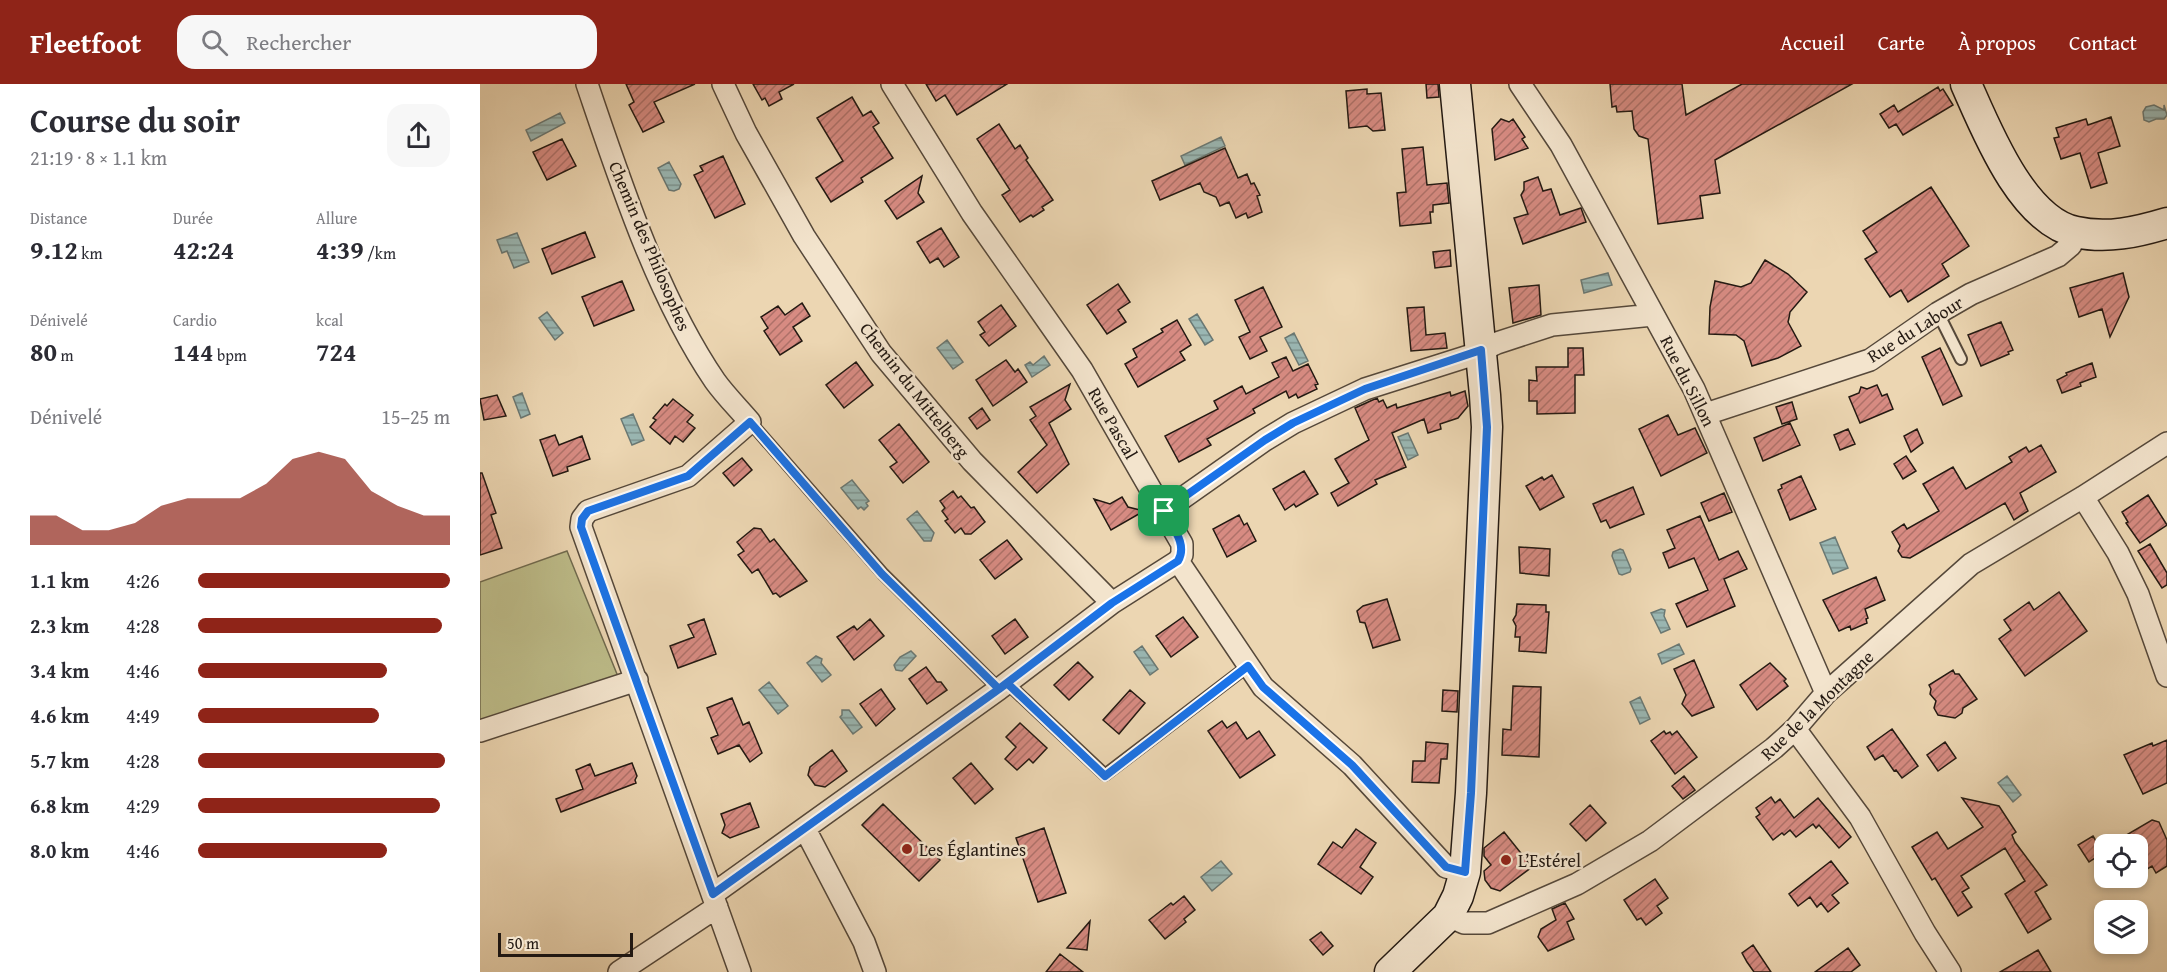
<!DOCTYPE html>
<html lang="fr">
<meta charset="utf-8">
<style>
body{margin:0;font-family:"Gentium Book Plus",serif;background:#f7f7f7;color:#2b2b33;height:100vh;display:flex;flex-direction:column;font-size:22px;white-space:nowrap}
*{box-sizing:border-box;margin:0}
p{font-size:20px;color:#7c7c81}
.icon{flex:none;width:33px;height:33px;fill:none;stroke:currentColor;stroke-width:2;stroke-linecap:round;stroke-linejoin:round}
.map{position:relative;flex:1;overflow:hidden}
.sheet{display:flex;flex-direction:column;background:#fff;width:480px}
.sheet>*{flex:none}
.buttons{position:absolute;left:1614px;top:750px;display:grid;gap:12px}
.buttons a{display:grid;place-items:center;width:54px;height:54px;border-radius:12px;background:#fff;box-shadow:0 3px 9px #0003;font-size:30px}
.scale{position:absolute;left:18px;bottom:15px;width:135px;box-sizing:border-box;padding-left:6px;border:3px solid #231912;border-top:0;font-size:16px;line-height:21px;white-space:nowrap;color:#231912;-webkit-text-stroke:4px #f3e4cd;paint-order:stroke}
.pin{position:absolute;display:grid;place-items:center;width:51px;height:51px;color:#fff;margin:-26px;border-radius:12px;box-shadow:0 3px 9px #0006}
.round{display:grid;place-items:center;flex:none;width:63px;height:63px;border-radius:18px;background:#f7f7f7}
.overview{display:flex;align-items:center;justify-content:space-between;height:102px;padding:0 30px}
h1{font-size:33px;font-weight:700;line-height:45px}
.stats{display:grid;grid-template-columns:repeat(3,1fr);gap:9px;height:102px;padding:6px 30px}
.stats div{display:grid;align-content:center}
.stats b{font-size:26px;font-weight:700}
.stats small{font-size:16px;font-weight:400}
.stats p{font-size:16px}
.chart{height:168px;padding:12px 30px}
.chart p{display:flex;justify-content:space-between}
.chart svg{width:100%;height:108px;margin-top:6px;fill:#8f2418;opacity:.7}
ul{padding:0 30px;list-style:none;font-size:20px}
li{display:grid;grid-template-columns:96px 72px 1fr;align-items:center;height:45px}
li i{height:15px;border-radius:8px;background:#8f2418}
header{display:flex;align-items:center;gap:36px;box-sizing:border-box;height:84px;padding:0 30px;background:#8f2418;color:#fff}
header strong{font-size:28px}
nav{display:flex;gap:33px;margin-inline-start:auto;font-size:21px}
.search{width:420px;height:54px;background:#f7f7f7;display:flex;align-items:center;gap:15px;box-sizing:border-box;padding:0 21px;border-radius:18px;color:#7c7c81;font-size:22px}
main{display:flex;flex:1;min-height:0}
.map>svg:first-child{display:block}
</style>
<header>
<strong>Fleetfoot</strong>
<div class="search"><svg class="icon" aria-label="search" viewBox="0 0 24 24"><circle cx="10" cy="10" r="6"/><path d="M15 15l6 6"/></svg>Rechercher</div>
<nav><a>Accueil</a><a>Carte</a><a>À propos</a><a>Contact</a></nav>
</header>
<main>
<section class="sheet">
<div class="overview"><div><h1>Course du soir</h1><p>21:19 · 8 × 1.1 km</p></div><a class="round"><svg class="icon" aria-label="share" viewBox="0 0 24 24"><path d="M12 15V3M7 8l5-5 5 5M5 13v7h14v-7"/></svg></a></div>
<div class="stats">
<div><p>Distance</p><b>9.12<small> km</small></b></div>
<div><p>Durée</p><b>42:24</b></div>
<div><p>Allure</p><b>4:39<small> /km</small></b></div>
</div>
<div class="stats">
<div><p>Dénivelé</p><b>80<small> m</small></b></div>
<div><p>Cardio</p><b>144<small> bpm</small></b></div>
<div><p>kcal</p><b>724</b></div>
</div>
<div class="chart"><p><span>Dénivelé</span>15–25 m</p>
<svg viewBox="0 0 160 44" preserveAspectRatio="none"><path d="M0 44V32L10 32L20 38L30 38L40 35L50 28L60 25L70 25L80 25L90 19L100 9L110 6L120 9L130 22L140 28L150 32L160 32V44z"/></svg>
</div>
<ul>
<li><b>1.1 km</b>4:26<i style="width:100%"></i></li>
<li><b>2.3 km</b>4:28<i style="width:97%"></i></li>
<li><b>3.4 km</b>4:46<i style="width:75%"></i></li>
<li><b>4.6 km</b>4:49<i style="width:72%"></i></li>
<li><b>5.7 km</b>4:28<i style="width:98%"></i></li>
<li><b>6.8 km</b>4:29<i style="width:96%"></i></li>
<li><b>8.0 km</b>4:46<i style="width:75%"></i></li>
</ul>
</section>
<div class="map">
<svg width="1687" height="888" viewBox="0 0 1687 888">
<defs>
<pattern id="water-rules" width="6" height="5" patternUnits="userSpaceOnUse" patternTransform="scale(1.5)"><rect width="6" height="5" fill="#9ab7b3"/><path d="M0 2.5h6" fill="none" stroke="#7d9490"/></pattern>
<pattern id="building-hatch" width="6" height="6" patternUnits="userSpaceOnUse" patternTransform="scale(1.5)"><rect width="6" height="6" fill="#d78b82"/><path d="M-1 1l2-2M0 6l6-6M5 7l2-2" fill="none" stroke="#ae7169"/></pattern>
</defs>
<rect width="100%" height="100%" fill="#ecd6b2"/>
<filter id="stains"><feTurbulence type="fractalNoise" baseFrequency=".00333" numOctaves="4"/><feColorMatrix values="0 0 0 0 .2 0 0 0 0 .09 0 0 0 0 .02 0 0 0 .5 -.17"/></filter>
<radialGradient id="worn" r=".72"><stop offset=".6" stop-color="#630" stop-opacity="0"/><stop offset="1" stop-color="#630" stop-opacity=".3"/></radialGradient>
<path fill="#bdbc89" stroke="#706a4e" stroke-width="1.5" d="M87 467 139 595 0 639V498Z"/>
<path fill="url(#water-rules)" stroke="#6a7873" stroke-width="1.5" d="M1684 21 1687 31 1684 35H1676L1669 38 1664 36 1663 28 1666 23 1674 21 1684 26Z
M80 29 85 39 51 57 46 46Z
M741 53 745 62 705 81 701 72Z
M189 78 201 100 199 105 194 107 189 106 178 84Z
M37 149 49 178 34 184 27 167 22 169 17 156Z
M1128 189 1132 201 1104 209 1101 196Z
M67 228 83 249 75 256 59 234Z
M717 230 733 256 725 261 709 235Z
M814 249 828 277 819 281 805 254Z
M467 256 483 278 473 285 457 264Z
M564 272 570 281 552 293 545 281 550 278 553 281Z
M42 309 50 330 41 334 33 313Z
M153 330 164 356 152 361 141 335Z
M928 349 938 371 928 376 918 353Z
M372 396 389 417 386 419 388 422 384 426 381 423 378 425 361 404Z
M437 427 454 449 451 457H444L427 435Z
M1355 453 1368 484 1353 490 1340 459Z
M1140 465 1143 466 1151 485 1150 488 1142 491 1139 490 1132 472 1133 468Z
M1181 525 1185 526 1184 532 1190 545 1181 549 1171 529Z
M1199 560 1204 570 1182 580 1178 570Z
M662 562 678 585 670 591 654 568Z
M431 567 436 572 422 587 416 586 414 581 420 573Z
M336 572 342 575 341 579 351 591 342 598 327 579Z
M289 598 308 622 298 630 279 606Z
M1160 613 1170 635 1160 640 1150 618Z
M362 626H369L382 643 373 650 360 633 362 631Z
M1527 692 1541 711 1533 718 1518 699Z
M741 777 752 790 732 807 721 793Z"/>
<path fill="url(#building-hatch)" stroke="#231912" stroke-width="1.5" d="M146 0H215L174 18 184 38 163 48 149 21 154 18Z
M273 0H314L299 8 302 15 289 22 285 14 282 16Z
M446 0H527L477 31 465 11 456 17Z
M946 0H958L959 13 947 14Z
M1130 0H1202L1206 31 1262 0H1372L1235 76 1240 109 1220 112 1223 134 1178 140 1168 55 1159 52 1154 45 1152 27 1137 28 1136 22 1132 23Z
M1458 3 1460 7 1463 5 1473 21 1423 51 1416 40 1409 44 1400 30 1414 21 1418 28Z
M887 5V10L901 9 905 46 893 47 887 42 869 44 866 7Z
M372 13 383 32 391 27 399 39 393 43 413 74 381 94 383 98 351 118 336 94 363 77 337 34Z
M1631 33 1640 62 1618 69 1627 99 1611 104 1600 69 1581 75 1574 54 1579 53 1576 44 1606 35 1608 41Z
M1021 35 1029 38 1033 35 1045 53 1042 55 1048 64 1015 76 1012 45Z
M519 40 535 65 540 61 548 74 546 76 573 116 562 123 564 126 553 133 551 131 540 138 522 111 530 106 497 55Z
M82 55 96 82 67 96 53 68Z
M943 63 947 101 967 99 969 119 953 121V128H950L951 139 920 142 917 109 926 108 922 65Z
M745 64 758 94 767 90 771 100 774 99 780 111 777 112 782 128 768 134 766 129 756 134 749 118 740 122 736 113 724 108 720 99 680 116 672 97Z
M243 72 265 120 235 134 214 91 223 87 220 82Z
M442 92 438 109 444 118 417 135 405 117Z
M1058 93 1063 107 1071 105 1080 131 1101 124 1106 138 1043 160 1034 134 1048 130 1041 111 1044 106V98Z
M1451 103 1489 162 1462 180 1469 192 1428 218 1421 206 1410 213 1385 175 1397 168 1383 147Z
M461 144 479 173 464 183 458 174 450 179 437 158Z
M105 148 115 173 72 190 62 165Z
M970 166 971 182 955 184 953 168Z
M1285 176 1308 190 1327 208 1310 228 1309 234 1308 238 1321 262 1298 274 1272 282 1264 257 1256 251 1229 250 1230 223 1235 197 1261 203 1271 199Z
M1643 189 1649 213 1630 253 1622 225 1599 233 1590 204Z
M142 197 154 226 114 242 102 213Z
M638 200 650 218 638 226 646 238 627 250 607 221Z
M1059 201 1061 231 1033 239 1029 204Z
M783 203 802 243 780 253 787 267 770 275 759 253 770 248 755 216Z
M322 219 330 232 313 243 322 257 300 271 284 247 288 244 281 233 298 222 305 231Z
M521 221 536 242 509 262 500 251 505 248 498 238Z
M944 223 946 251 965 249 967 264 931 267 927 224Z
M697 236 711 261 700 268 705 276 658 303 645 280 657 273 653 265 683 248 681 245Z
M1521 238 1533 266 1528 268 1529 270 1501 282 1488 251Z
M1088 264H1103L1104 291H1095V329L1057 330V317H1049V296L1057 297 1056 283H1088Z
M1460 264 1482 312 1463 321 1442 273Z
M806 273 813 287 828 280 838 300 835 301 837 305 818 314 816 310 809 314 806 307 773 325 775 329 727 355 731 361 699 378 685 352 738 325 734 317 762 302 766 310 799 293 792 279Z
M526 276 535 288 538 285 547 298 513 322 496 296Z
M376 278 393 301 364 324 346 301Z
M1612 279 1616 293 1600 299 1601 302 1582 309 1577 296 1587 291 1586 289Z
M590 300 585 316 591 325 569 339 589 380 557 409 538 388 567 361 550 336 556 332 550 323Z
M1397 301 1402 312 1407 310 1413 325 1380 339 1369 313 1379 309 1381 303 1387 305Z
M985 307 988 322 978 334 960 340 961 345 948 349 944 335 912 349 926 383 895 396 897 400 858 422 851 409 869 399 855 375 889 356 875 324 897 314 899 318 903 316 907 324 916 320 917 324 970 308 971 312Z
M17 311 26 332 4 336 0 315Z
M193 315 213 331 207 338 215 344 203 358 195 352 190 360 170 343 176 336 173 334 185 320 187 322Z
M1312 318 1317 335 1302 340 1296 323Z
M502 324 510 336 497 345 489 334Z
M1188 331 1198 351 1215 344 1227 369 1181 392 1159 345Z
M1310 339 1320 361 1283 377 1274 354Z
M419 340 449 378 423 399 410 383 417 378 399 356Z
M1368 345 1375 360 1360 366 1354 351Z
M1437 345 1443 359 1431 368 1424 352Z
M75 351 79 361 102 352 110 375 87 383 88 387 73 392 60 356Z
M1561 361 1576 388 1540 409 1548 427 1534 436 1525 419 1430 474 1422 473 1418 467 1420 462 1412 448 1424 440 1427 445 1459 427 1443 400 1473 383 1486 405 1532 378 1529 373 1546 363 1549 368Z
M1426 372 1436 387 1423 395 1414 380Z
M262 374 272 386 254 402 243 389Z
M824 387 838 410 816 423 814 420 805 426 793 405Z
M0 389H2L16 429 11 431 22 464 0 471Z
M1072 391 1084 413 1060 426 1046 402 1062 393 1064 396Z
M1321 392 1336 425 1310 436 1298 406 1302 404 1301 401Z
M1153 403 1164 430 1130 444 1126 436 1121 438 1113 420Z
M473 407 478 414 481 412 491 424 494 423 505 438 491 450H485L481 444 475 449 465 437 468 435 462 427 465 424 460 417Z
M1244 409 1252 428 1229 437 1221 419Z
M1668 411 1687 441 1660 459 1646 439 1648 438 1642 428Z
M642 413 648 423 664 427 631 446 614 415 630 420Z
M759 431 764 441 767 439 776 457 747 473 733 445Z
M1220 432 1239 476 1258 467 1267 485 1244 495 1255 522 1207 543 1196 520 1228 506 1214 474 1189 484 1183 469 1195 464 1187 446Z
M274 444 281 445 290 458 294 455 327 497 300 513 296 509 293 510 278 485 272 489 258 471 264 467 257 458Z
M527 456 542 475 515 495 500 476Z
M1670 460 1687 489V501L1682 504 1658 467Z
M1039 463 1070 465 1069 492 1040 489Z
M1396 493 1405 516 1385 525 1388 534 1386 535 1387 539 1371 546 1370 542 1359 547 1343 516Z
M1579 508 1607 547 1545 592 1519 555 1531 546 1524 536 1549 518 1554 526Z
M907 515 920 556 893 564 885 539 880 538 877 527 883 522Z
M1037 520 1066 521V528H1069L1066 569 1039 567 1040 553H1035L1036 542 1033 536 1036 531Z
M703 533 718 553 691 573 676 552Z
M224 535 236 570 198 584 190 562 214 553 208 541Z
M390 535 404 552 374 576 357 553 374 542 377 546Z
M535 535 548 553 525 570 512 552Z
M1214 576 1234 623 1212 632 1202 620 1206 611 1194 585Z
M598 578 613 593 589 616 574 601Z
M1290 579 1306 595 1304 597 1308 602 1277 626 1260 601Z
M446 583 457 598H461L467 606 447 620 429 595Z
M1473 586 1475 590H1479L1497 615 1483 624 1482 629 1475 634 1458 631 1454 624 1456 617 1450 610 1451 605 1449 601Z
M1033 602 1061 603 1059 673 1022 671 1023 645 1031 646Z
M401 605 415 625 396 642 380 620Z
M650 606 665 619 639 650 623 636Z
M963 606 978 607 977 628 962 627Z
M252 614 263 641 269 638 282 669 270 678 259 661 238 670 231 654 238 651 227 624Z
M742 637 747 644 756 638 767 655 779 647 795 671 760 694 728 647Z
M540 639 567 664 553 679 549 675 537 686 525 675 536 663 526 653Z
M1412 645 1438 682 1422 694 1416 686 1414 687 1403 671 1395 676 1387 663Z
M1184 647 1186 650 1190 648 1192 651 1197 647 1217 673 1195 690 1171 657Z
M1687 656V699L1663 710 1644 671 1672 659 1673 662Z
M946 658 968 660 967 675H961L959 699 932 698 933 677H945Z
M1465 658 1476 674 1458 687 1447 671Z
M352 666 367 687 345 703 335 701 328 691 330 683Z
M152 679 157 692 155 696 156 699 81 728 76 715 103 705 96 686 110 680 115 692Z
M491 679 513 705 495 720 473 694Z
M1204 692 1215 706 1203 715 1192 702Z
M1291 713 1295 719 1300 715 1314 734 1338 714 1371 753 1359 764 1339 741 1336 744 1333 740 1316 753 1310 746 1304 751 1302 749 1293 756 1276 733 1280 730 1276 724Z
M1482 714 1519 722 1536 748 1532 751 1535 758 1567 801 1555 808 1571 835 1548 849 1525 810 1545 797 1525 764 1481 792 1489 804 1482 808 1492 823 1478 832 1455 794 1452 796 1432 763 1457 748 1468 765 1503 743Z
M270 719 279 743 250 754 242 749 245 741 241 730Z
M403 720 460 776 439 797 382 741Z
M1110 721 1126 739 1106 757 1090 740Z
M1672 736 1679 738 1687 756V782L1676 789 1672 782 1664 787 1658 775V760H1631Z
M564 744 586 809 558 818 536 754Z
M876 745 896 759 880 783 893 793 881 810 838 780 853 758 862 764Z
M1024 748 1052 783 1020 807 1011 804 1005 796 1004 787 1011 781 1004 772V764Z
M1613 752 1623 769 1609 778 1598 761Z
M1351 777 1368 799 1352 811 1359 819 1348 828 1341 819 1337 823 1330 813 1318 822 1309 810Z
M1175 795 1188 814 1177 822 1182 829 1166 841 1161 834 1157 836 1144 816Z
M704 812 715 826 704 835 706 838 685 855 669 836 691 819 693 821Z
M1085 819 1094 835 1087 838 1094 855 1068 867 1058 853 1061 845 1076 836 1072 825Z
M610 837 607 866 587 864Z
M841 848 853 862 843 871 830 856Z
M1273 861 1291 888H1274L1267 878 1262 869Z
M1368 864 1380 881 1371 888H1335Z
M1558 866 1571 888H1520Z
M580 870 603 888H566Z"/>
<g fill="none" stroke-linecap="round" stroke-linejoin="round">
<g stroke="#55483a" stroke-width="14">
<path id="lane" d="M1458 229 1481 275
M270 338 403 490 519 605
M527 599 625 691 768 582"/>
</g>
<g stroke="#55483a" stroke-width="24">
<path id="street" d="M107 0C140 97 177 212 235 297 245 311 259 325 270 338L208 392 108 427 102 435 101 443 260 888
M243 0 266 49 324 152 401 269 492 377 632 519
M412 0 492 129 602 286 702 460V471L698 477
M1040 0 1081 61 1214 305 1346 609
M1226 330 1390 276 1458 229 1491 210 1578 172 1591 161 1594 148
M1603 413 1638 469 1658 510 1687 592
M684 427 785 356 813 339 885 305 992 271 1017 259 1072 241 1173 231
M698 477 783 603 872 681 966 783 985 788
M1315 645 1380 733 1445 849 1470 888
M0 647 157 596
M325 745 384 858 395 888
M233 810 519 605 632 519 698 477
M968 832 984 839H1008L1097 800 1170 757 1294 664 1315 645 1346 609 1491 480 1603 413 1687 359
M139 888 237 823"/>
</g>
<g stroke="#231912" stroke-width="33">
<path id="secondary" d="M1486 0C1506 45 1542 137 1596 148 1627 155 1657 148 1687 139
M910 888 968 832 978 812 985 788 991 709 1007 343 1005 311 975 0"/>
</g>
<use href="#lane" stroke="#f3e4cd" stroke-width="10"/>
<use href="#street" stroke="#f3e4cd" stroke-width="21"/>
<use href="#secondary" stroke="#f3e4cd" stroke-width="30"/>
</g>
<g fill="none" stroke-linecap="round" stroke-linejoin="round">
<g stroke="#fff" stroke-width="12">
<path id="route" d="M684 427C692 443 708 460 698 477L632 519 519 605 233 810 101 443 102 435 108 427 208 392 270 338 402 490 519 605 527 599 625 692 768 582 783 603 872 681 966 783 985 788 991 709 1007 343 1001 266 885 305 813 339 785 356 684 427"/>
</g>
<use href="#route" stroke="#1a73e8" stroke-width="8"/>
</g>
<g fill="#8f2418" stroke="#f3e4cd" stroke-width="2">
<circle cx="427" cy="765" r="6"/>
<circle cx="1026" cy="776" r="6"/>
</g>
<g text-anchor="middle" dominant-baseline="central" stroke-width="5" stroke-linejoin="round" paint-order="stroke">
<g font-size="18" fill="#231912" stroke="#f3e4cd">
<text transform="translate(170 162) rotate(67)">Chemin des Philosophes</text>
<text transform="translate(1435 245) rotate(-32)">Rue du Labour</text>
<text transform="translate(1208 297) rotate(63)">Rue du Sillon</text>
<text transform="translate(435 306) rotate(52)">Chemin du Mittelberg</text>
<text transform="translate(633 339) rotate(60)">Rue Pascal</text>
<text transform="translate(1337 621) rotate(-44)">Rue de la Montagne</text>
</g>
<g font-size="18" fill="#231912" stroke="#f3e4cd" text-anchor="start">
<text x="439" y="765">Les Églantines</text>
<text x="1038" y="776">L’Estérel</text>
</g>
</g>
<rect width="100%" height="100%" filter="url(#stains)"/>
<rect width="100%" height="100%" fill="url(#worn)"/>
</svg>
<div class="buttons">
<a><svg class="icon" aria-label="locate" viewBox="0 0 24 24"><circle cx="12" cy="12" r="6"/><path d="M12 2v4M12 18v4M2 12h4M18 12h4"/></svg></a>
<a><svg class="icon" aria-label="layers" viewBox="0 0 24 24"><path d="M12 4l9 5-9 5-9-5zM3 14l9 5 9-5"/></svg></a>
</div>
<div class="scale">50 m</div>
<div class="pin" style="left:684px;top:427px;background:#1e9e55"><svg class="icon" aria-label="arrive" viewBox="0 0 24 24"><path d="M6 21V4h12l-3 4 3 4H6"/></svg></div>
</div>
</main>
